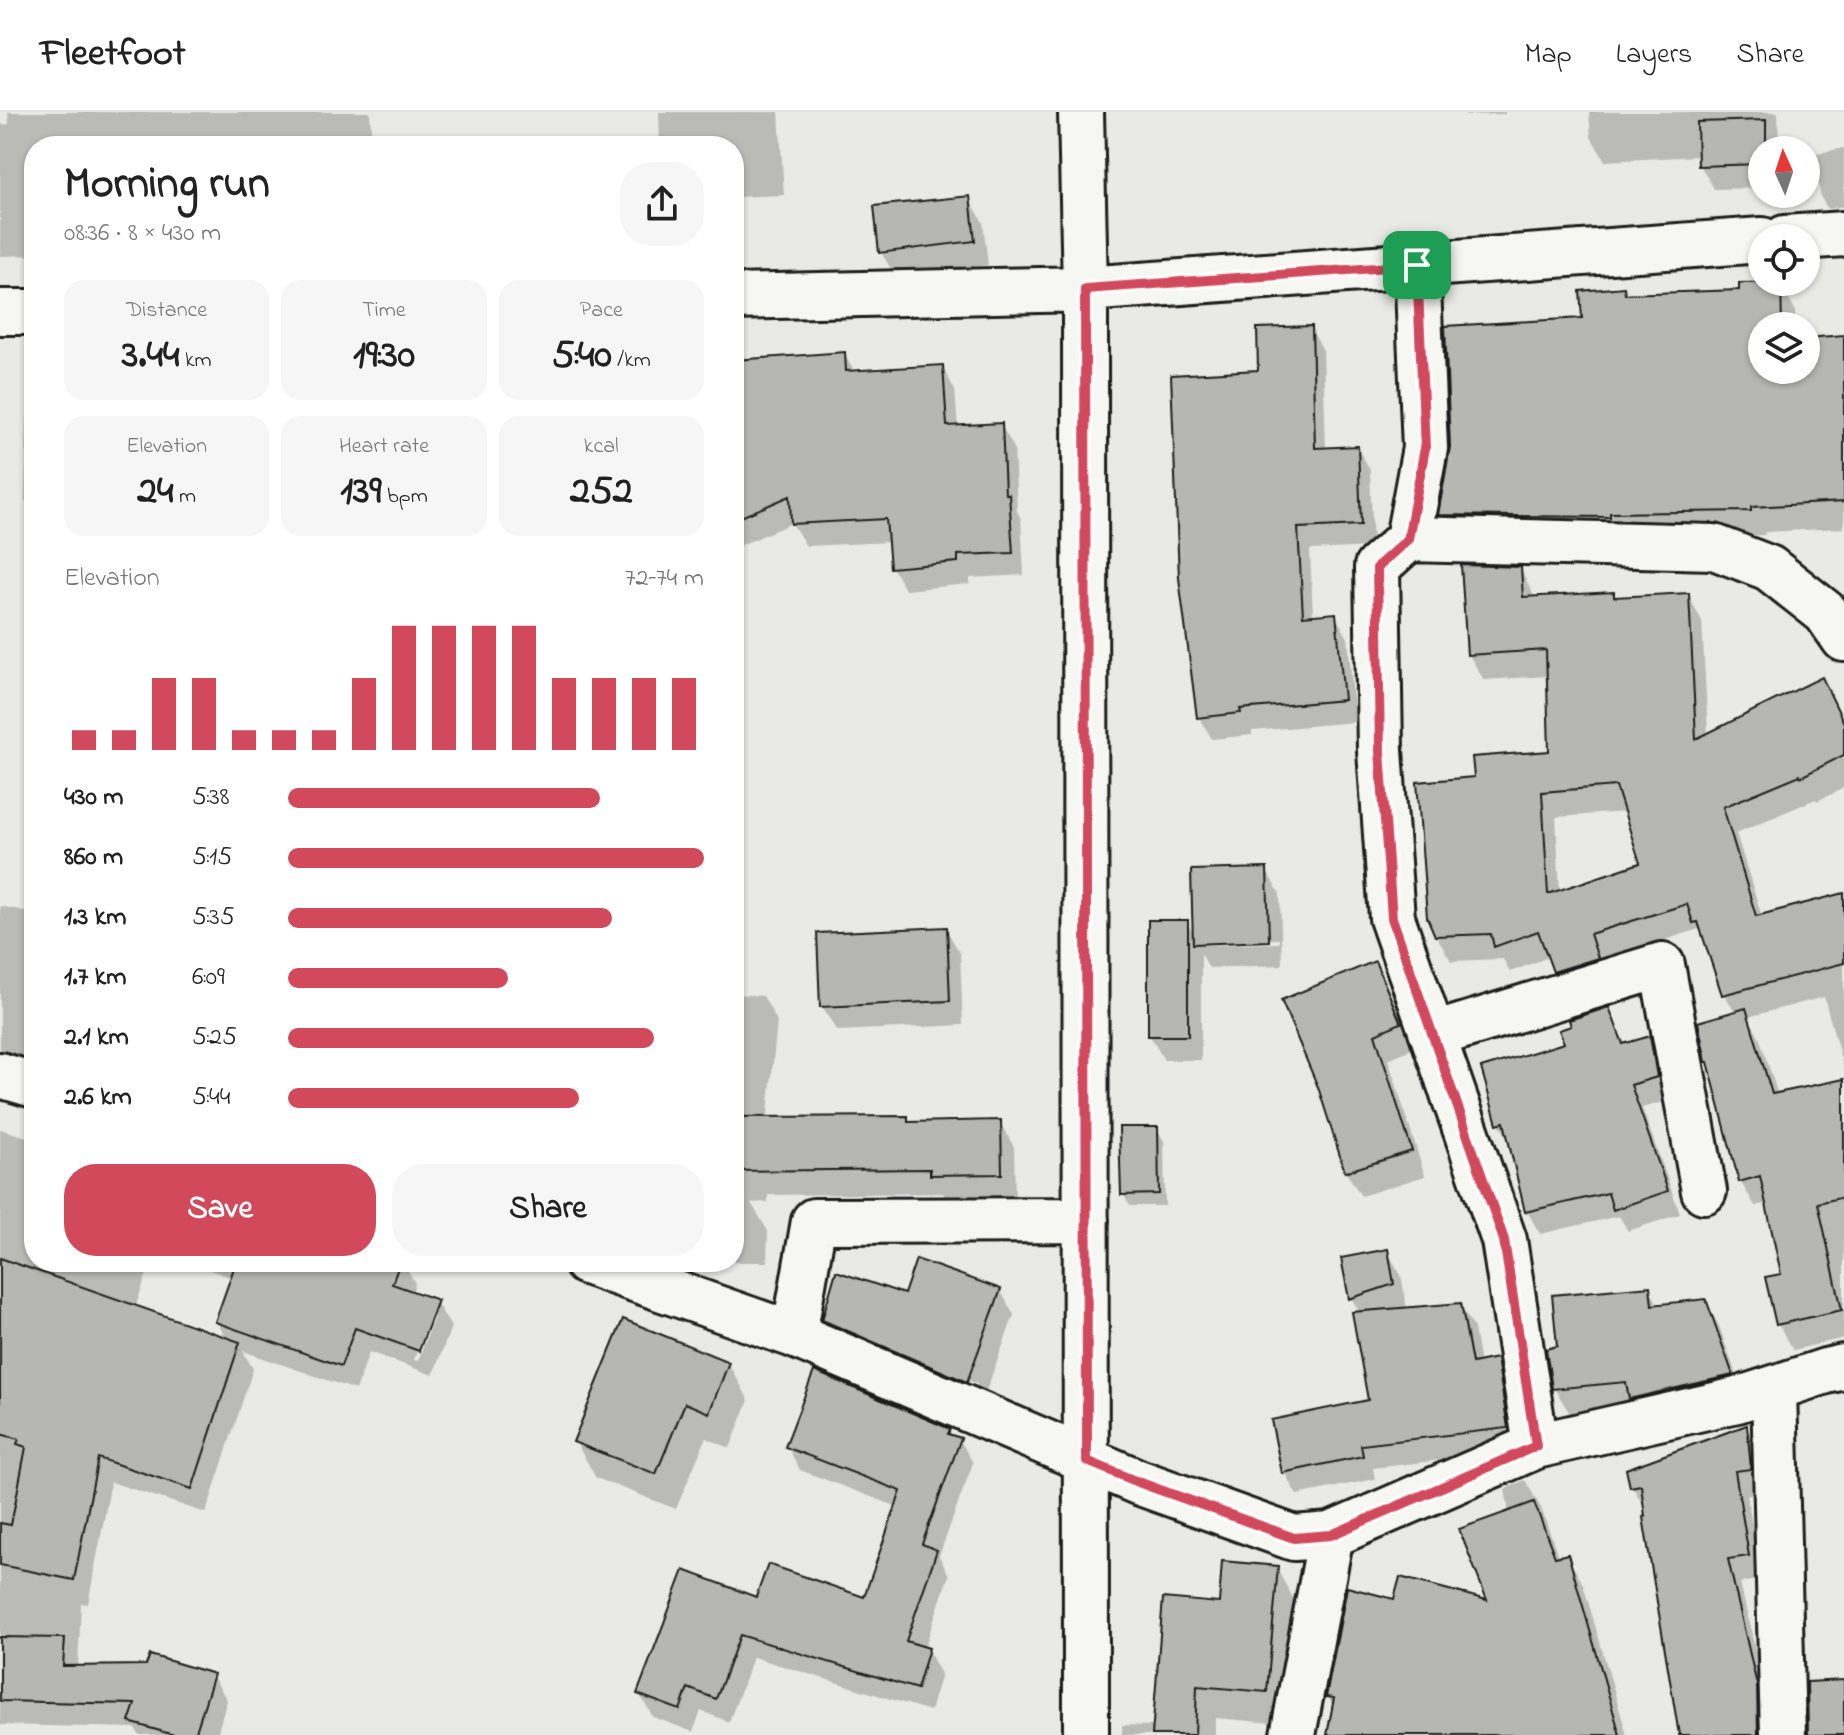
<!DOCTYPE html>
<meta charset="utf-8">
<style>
body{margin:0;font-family:"Indie Flower",sans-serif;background:#f6f6f6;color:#222;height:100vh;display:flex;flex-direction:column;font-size:30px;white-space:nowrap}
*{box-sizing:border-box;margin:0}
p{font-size:26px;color:#767676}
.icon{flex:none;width:44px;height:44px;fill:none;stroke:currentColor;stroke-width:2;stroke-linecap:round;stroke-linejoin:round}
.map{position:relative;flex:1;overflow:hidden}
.drawer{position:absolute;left:24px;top:24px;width:720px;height:1136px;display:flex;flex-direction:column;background:#fff;border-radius:32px;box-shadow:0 2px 6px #0004}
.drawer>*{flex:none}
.needle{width:52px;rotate:357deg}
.controls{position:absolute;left:1748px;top:24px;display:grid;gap:16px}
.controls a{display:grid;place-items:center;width:72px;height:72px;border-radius:50%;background:#fff;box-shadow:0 2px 6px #0004;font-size:40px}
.pin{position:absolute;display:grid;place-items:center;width:68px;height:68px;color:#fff;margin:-34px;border-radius:16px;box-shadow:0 4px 12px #0006}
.round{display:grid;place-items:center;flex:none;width:84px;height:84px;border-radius:32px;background:#f6f6f6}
.summary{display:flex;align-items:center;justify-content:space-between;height:136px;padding:0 40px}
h1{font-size:44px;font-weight:700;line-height:60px}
.metrics{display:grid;grid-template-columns:repeat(3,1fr);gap:12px;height:136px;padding:8px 40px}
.metrics div{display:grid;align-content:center;border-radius:20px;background:#f6f6f6;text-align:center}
.metrics b{font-size:40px;font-weight:700}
.metrics small{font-size:22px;font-weight:400}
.metrics p{font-size:22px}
.chart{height:224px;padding:16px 40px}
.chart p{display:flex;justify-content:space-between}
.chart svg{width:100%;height:144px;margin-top:8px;stroke:#d1495b;stroke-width:6}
.action{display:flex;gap:16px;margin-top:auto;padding:16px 40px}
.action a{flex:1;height:92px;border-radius:32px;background:#d1495b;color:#fff;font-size:32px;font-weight:700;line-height:92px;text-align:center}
.action a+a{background:#f6f6f6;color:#222}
ul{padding:0 40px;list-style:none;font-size:26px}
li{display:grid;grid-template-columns:128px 96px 1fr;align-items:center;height:60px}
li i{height:20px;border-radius:10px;background:#d1495b}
header{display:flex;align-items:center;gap:48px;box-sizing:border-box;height:112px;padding:0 40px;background:#fff;border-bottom:2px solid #e0e0e0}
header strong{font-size:38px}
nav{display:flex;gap:44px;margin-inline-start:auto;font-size:28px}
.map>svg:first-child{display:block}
</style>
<header>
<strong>Fleetfoot</strong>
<nav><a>Map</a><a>Layers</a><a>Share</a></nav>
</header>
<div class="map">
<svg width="1844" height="1623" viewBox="0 0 1844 1623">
<rect width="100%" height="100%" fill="#e9e9e5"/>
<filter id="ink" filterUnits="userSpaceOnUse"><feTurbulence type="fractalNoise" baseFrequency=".0125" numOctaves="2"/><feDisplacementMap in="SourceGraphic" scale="16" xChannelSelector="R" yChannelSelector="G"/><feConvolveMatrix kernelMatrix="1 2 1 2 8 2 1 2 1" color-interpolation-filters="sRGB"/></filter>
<g filter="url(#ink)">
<path fill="#0003" fill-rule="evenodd" d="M8 0H370L372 34H34V143L0 144V13L9 12Z
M659 0H779L784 83 734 85V34H660Z
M1464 0H1505V2L1466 3Z
M1589 0H1778L1779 38H1762V76L1714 77 1700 53V44L1605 49 1591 25Z
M1844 36V94L1828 97 1821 86 1813 42Z
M969 86 983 110 988 153 895 164 881 140Z
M1780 172 1795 198V214H1762V258H1806V229L1844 225V416L1764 420 1765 423 1455 428 1440 402 1584 208 1623 177 1627 184 1741 180Z
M1310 216 1323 238 1326 338 1357 336 1370 358 1373 435 1310 438 1313 505 1335 503 1348 526 1355 610 1252 619V623L1212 627 1199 605 1260 260Z
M844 242 855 261 942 255 955 278 958 316 1001 313 1014 336 1017 399 1021 407 1024 463 970 466V472L905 478 892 455 890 430 806 434 792 411 734 436V249Z
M27 304H34V404L25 388Z
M1520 457 1535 486 1613 482 1615 487 1688 483 1702 509 1708 623 1835 593 1844 611V676L1817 689 1816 687 1736 721 1762 805 1844 783V958L1824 885 1748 905 1759 924 1778 983 1844 969V1226L1793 1238 1778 1212 1784 1163 1768 1091 1755 1094 1740 1069 1712 957 1707 950 1736 901 1724 882 1708 832 1699 817 1603 848 1611 872 1569 885 1549 845 1510 860 1503 847 1451 849 1436 823 1476 667 1551 641 1549 564 1484 568 1469 543ZM1626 700 1642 752 1560 780 1556 705Z
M1266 758 1280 782 1282 853 1209 856 1201 841V948H1164L1150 924 1186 810 1195 824ZM1279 827V831L1205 833V829Z
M0 794 34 801V966L0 957Z
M946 817 960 841 963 913 837 919 822 894Z
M1374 851 1388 876 1414 936 1388 947 1425 1064 1361 1084 1346 1060 1319 974Z
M734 882 763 884 777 909 768 1002 771 1007 907 1006 910 1012 1000 1010 1014 1035 1015 1086 946 1087 943 1081 768 1083V1090L751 1091 768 1119 767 1150H734Z
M1608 898 1626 933 1649 926 1662 949 1669 988 1642 996 1680 1102 1628 1119 1619 1104 1540 1122 1527 1099 1511 1033 1499 1011 1566 932Z
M0 1017 34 1027V1150H151L135 1196 227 1228 217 1210 232 1166 189 1150H403L415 1171 412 1181 436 1190 451 1215 433 1263 369 1240 356 1278 243 1239 253 1257 206 1401 111 1370 88 1492 81 1491 78 1556 212 1563 227 1588 217 1623H139L135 1616 0 1613ZM429 1205H434L418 1249 414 1248Z
M1157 1017 1164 1029 1165 1094H1130L1123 1082Z
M1387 1139 1401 1163 1407 1197 1460 1193 1474 1216 1480 1252 1496 1248 1509 1271 1520 1339 1373 1356 1375 1367 1297 1383 1284 1360 1370 1289 1360 1201 1351 1186Z
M1649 1176 1659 1194 1705 1189 1719 1214 1745 1288 1569 1300 1554 1276 1559 1236Z
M1000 1178 1014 1203 981 1293 838 1232 824 1208 905 1184ZM840 1213 977 1272 976 1276 840 1218Z
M728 1251 749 1288 730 1336 706 1326 676 1397 596 1366 576 1330Z
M1746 1315 1760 1338 1763 1380 1747 1383 1761 1467 1740 1471 1769 1598 1770 1623H1681L1647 1399 1632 1374Z
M949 1318 953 1325 960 1328 973 1351 939 1444 949 1463 924 1537 928 1538 941 1562 930 1599 753 1545 729 1610 701 1599 693 1620 653 1605 639 1581 757 1488H865L898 1395 800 1358 787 1334Z
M1525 1368 1541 1396 1559 1446 1567 1444 1583 1472 1627 1623H1329L1334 1596 1328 1585 1395 1490 1490 1491 1509 1401 1505 1377Z
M1276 1456 1295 1489 1285 1612 1215 1606V1623H1122V1613L1154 1614 1220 1493Z"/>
<path fill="#b6b6b3" stroke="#1c1c1c" stroke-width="2" fill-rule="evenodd" d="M1766 8V38H1762V52L1698 54 1697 10Z
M970 84 975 129 879 141 874 94Z
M1781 170 1782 214H1762V258H1806V226L1844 223V390L1751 395V399L1610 401V405L1438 403 1450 335 1445 214 1582 206 1580 179 1624 175 1625 182 1739 178V171Z
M1312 214 1315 336 1358 334 1361 413 1298 416 1303 504 1336 501 1344 588 1240 597 1241 601 1197 606 1179 466 1171 263 1258 258 1257 216Z
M845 240 846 259 943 253 947 314 1002 311 1005 382H1009L1013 441 958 443V450L890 456 886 407 791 412 790 384 734 408V248Z
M1461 453 1521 455 1523 485 1614 480V485L1689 481 1696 627 1822 565 1844 611V643L1801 665 1800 663 1723 695 1756 804 1844 781V851L1722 883 1698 810 1693 811 1687 792 1590 822 1598 846 1553 860 1538 819 1494 835 1491 822 1435 824 1427 805 1417 670 1474 665 1472 645 1549 639 1546 538 1467 543ZM1616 674 1640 751 1548 782 1542 680Z
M1267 756 1269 829 1193 832 1191 758Z
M1148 808H1188V924H1148Z
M947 815 950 889 820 895 817 821Z
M1375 849 1401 911 1375 922 1412 1039 1345 1060 1318 975 1281 888Z
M1609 895 1623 932 1650 924 1657 965 1631 973 1668 1079 1613 1098 1608 1081 1525 1100 1504 1010 1497 1012 1481 956 1564 931 1559 918 1571 914 1569 908Z
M1746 896 1772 982 1844 967V1085L1818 1091 1842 1198 1776 1213 1765 1165 1781 1162 1760 1064 1739 1070 1708 950H1706L1698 910Z
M908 1004V1010L1001 1008 1002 1062 930 1063V1057L734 1059V1005Z
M1119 1015H1158L1159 1082 1121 1083Z
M1388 1137 1394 1172 1349 1187 1341 1146Z
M0 1146 240 1230 192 1377 98 1346 74 1468 0 1453V1411L11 1413 26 1335 17 1332 19 1327 0 1322Z
M916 1147 1001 1177 967 1270 822 1208 836 1159 904 1182Z
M236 1150H400L392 1172 438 1188 419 1239 355 1216 341 1254 215 1210Z
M1650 1174 1652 1193 1706 1187 1733 1263 1629 1287 1626 1270 1552 1277 1546 1237 1557 1234 1552 1183Z
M1461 1191 1472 1251 1497 1246 1508 1316 1361 1333 1363 1344 1282 1361 1271 1308 1368 1288 1352 1200Z
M623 1207 729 1250 709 1301 685 1291 656 1362 573 1330Z
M814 1259 950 1317 948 1322 961 1326 922 1432 937 1438 906 1529 929 1536 917 1577 740 1523 716 1587 688 1576 680 1598 637 1582 684 1458 756 1485 768 1452 864 1485 901 1379 785 1335Z
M1747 1313 1751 1357 1735 1359 1749 1444 1728 1447 1757 1573 1758 1623H1679L1643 1405 1645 1404 1641 1373 1630 1375 1626 1357Z
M1534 1390 1555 1445 1568 1442 1620 1623H1327L1334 1586 1326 1585 1347 1475 1394 1487 1400 1465 1487 1488 1459 1417Z
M1222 1449 1278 1454 1267 1580 1197 1574 1195 1623H1152L1163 1486 1219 1491Z
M0 1525 65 1526 63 1554 146 1553 150 1543 214 1562 195 1623H174L129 1610 135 1592 0 1589Z
M1844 1568V1623H1808L1807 1570Z"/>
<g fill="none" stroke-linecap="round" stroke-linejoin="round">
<g stroke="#1c1c1c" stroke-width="50">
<path id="minor" d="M1081 0 1085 177 1086 1623
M1785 126 1844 122
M1417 153 1425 336 1408 427 1714 435 1769 456 1826 501 1844 527
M734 185 1085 177 1762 128
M0 200H34
M1408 427 1377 455 1380 639 1392 806 1504 1128 1536 1334
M1434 923 1662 853 1704 1079
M0 963 34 973
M586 1150 794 1223 1138 1370 1294 1426 1331 1423 1536 1334 1737 1288 1826 1259 1844 1255
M794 1223 814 1109 1086 1108
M1774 1278 1783 1623
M1293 1623 1331 1423"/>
</g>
<use href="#minor" stroke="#f6f6f2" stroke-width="44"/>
</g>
</g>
<g fill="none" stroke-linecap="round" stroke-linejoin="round" filter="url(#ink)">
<g stroke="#fff" stroke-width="16">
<path id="route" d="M1417 153 1425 336 1408 427 1377 455 1380 639 1392 806 1504 1128 1536 1334 1331 1423 1294 1426 1138 1370 1087 1349 1085 177Z"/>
</g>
<use href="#route" stroke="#d1495b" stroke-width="10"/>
</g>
</svg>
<div class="controls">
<a><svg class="needle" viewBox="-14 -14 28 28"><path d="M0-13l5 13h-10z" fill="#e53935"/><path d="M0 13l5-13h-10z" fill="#767676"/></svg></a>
<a><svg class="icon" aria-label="locate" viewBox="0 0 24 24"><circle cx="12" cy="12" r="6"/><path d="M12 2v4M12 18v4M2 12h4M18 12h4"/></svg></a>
<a><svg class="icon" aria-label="layers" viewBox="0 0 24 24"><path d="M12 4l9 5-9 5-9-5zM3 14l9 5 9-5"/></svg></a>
</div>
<div class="pin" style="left:1417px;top:153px;background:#1e9e55"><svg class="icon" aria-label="arrive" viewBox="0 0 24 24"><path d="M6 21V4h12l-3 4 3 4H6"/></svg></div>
<section class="drawer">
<div class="summary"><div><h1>Morning run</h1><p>08:36 · 8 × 430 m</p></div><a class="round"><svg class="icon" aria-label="share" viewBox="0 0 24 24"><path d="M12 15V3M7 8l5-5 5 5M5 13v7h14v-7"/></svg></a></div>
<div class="metrics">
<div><p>Distance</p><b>3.44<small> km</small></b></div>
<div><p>Time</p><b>19:30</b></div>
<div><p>Pace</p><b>5:40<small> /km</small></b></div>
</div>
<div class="metrics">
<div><p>Elevation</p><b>24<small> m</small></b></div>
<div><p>Heart rate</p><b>139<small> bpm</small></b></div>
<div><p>kcal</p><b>252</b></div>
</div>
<div class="chart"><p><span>Elevation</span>72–74 m</p>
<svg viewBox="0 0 160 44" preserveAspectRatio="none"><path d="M5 44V38M15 44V38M25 44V22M35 44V22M45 44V38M55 44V38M65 44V38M75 44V22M85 44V6M95 44V6M105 44V6M115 44V6M125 44V22M135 44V22M145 44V22M155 44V22"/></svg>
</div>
<ul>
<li><b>430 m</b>5:38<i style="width:75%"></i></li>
<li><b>860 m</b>5:15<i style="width:100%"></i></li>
<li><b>1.3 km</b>5:35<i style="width:78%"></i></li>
<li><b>1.7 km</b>6:09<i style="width:53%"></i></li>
<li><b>2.1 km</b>5:25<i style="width:88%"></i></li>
<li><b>2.6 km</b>5:44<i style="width:70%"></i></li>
</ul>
<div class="action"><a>Save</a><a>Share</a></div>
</section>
</div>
